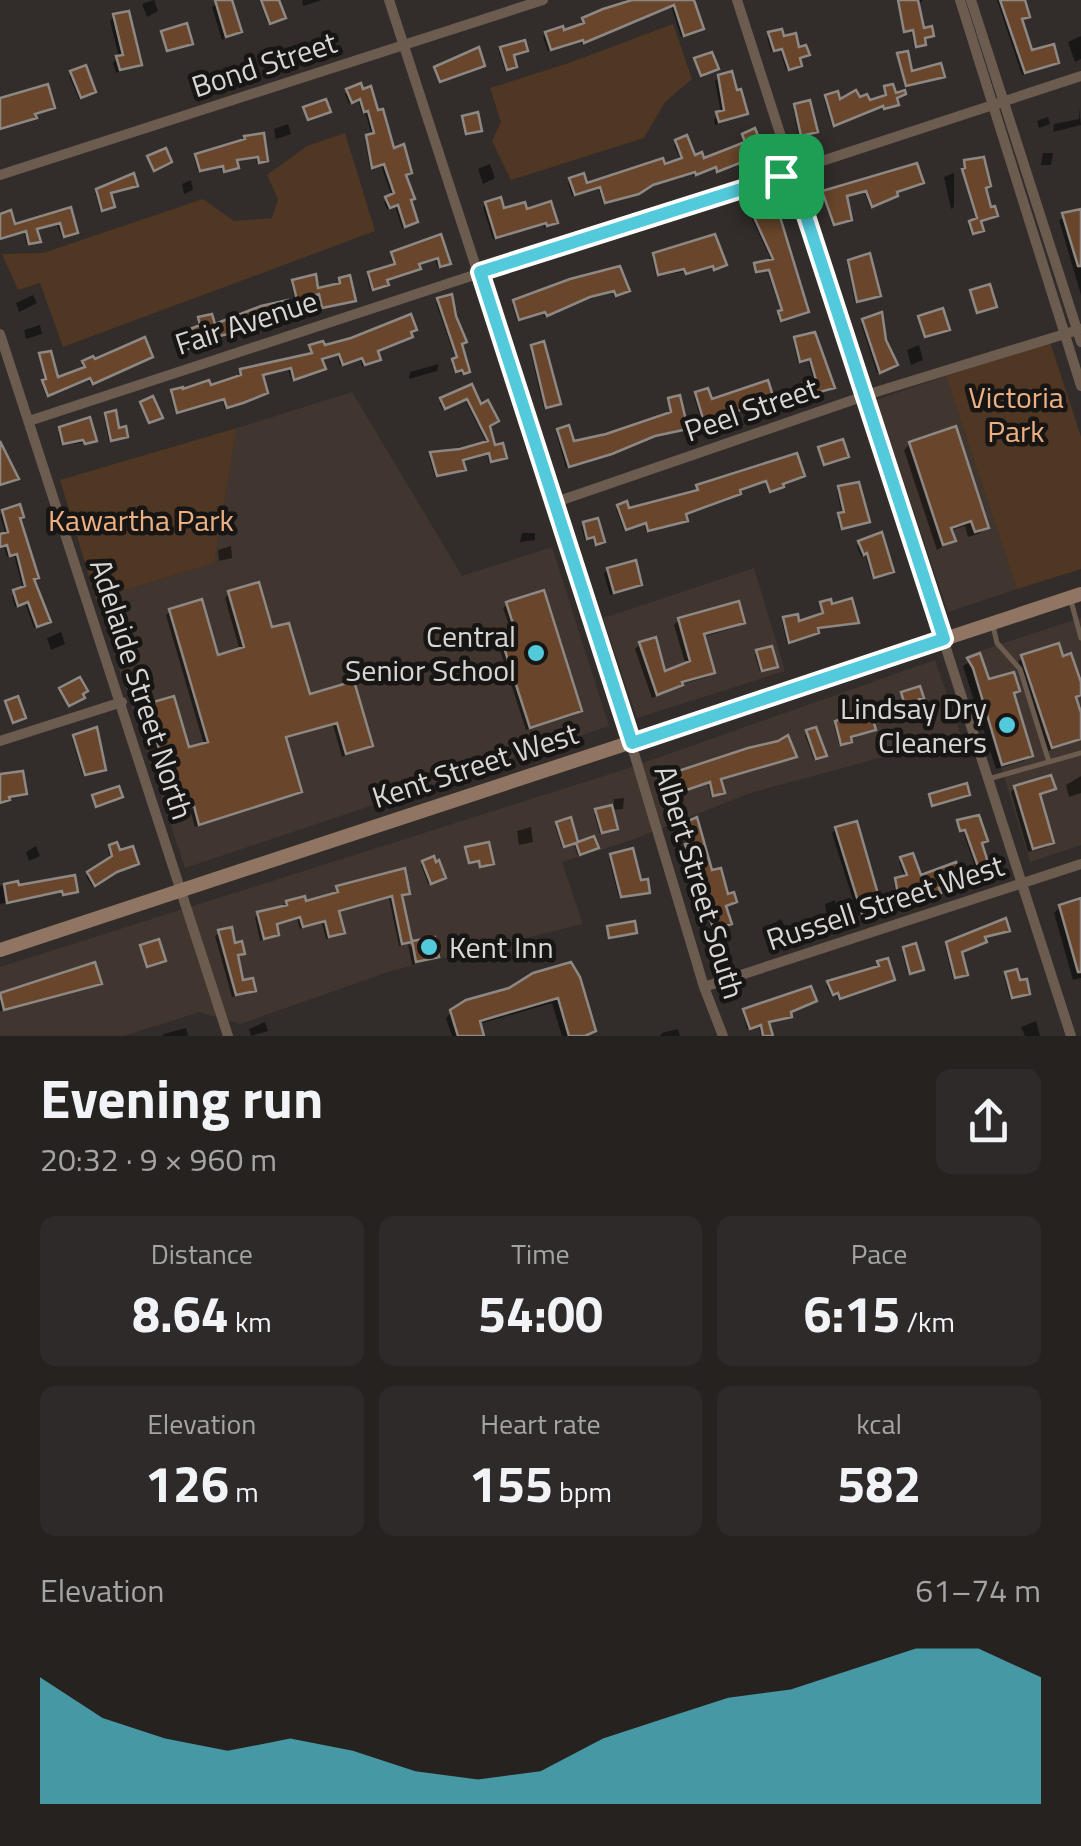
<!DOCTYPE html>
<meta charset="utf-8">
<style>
body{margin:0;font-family:"Titillium Web",sans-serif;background:#2e2a29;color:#f1f3f6;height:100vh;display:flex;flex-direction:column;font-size:38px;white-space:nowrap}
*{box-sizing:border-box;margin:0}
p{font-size:32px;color:#a4a4a5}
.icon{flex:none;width:55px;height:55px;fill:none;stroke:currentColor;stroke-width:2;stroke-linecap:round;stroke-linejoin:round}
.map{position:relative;height:1036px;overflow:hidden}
.side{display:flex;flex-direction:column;background:#262220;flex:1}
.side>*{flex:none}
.pin{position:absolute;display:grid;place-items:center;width:85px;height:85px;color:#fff;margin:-42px;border-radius:20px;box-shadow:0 5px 15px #0006}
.round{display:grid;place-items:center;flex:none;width:105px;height:105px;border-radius:15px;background:#2e2a29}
.headline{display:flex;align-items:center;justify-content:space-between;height:170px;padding:0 40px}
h1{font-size:55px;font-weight:700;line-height:75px}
.metrics{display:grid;grid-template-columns:repeat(3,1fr);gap:15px;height:170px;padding:10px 40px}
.metrics div{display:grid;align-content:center;border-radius:15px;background:#2e2a29;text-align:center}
.metrics b{font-size:50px;font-weight:700}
.metrics small{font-size:28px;font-weight:400}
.metrics p{font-size:28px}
.chart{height:280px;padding:20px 40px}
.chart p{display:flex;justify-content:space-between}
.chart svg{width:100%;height:180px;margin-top:10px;fill:#53cadc;opacity:.7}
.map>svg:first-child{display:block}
</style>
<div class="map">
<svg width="1081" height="1036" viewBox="0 0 1081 1036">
<rect width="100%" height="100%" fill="#322d2a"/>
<path fill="#40362f" d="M946 376 1017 589 948 612 876 400Z
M352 392 462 576 552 547 609 726 185 868 96 599 214 563 237 428Z
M754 568 785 671 637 718 603 618Z
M1081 618V845L1030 862 967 655Z
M935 660 961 736 750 793 632 840 562 862 583 924 391 971 240 1024 199 1012 124 1036H0V967L623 770Z"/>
<path fill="#4f3723" d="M673 24 692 79 665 102 644 138 511 180 492 141 501 122 490 88 569 63Z
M345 133 375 231 63 347 40 283 18 290 2 254 43 253 203 199 234 221 272 218 278 199 267 175 307 146Z
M1050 342 1081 437V569L1017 589 946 376Z
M237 428 214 563 96 599 60 480Z"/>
<path fill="#0007" d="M154 0 158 11 147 17 142 4Z
M222 0H229L239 32 222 40 212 7Z
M259 0H276L280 20 268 24Z
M302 0H322L303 6Z
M643 0H693L701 28 681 37 671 6 581 44 580 41 548 51 543 37 546 34 582 26 584 20Z
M899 0H923L917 6 922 31 932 35 922 39 921 46 914 48 911 31 903 33 897 3Z
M997 0H1022L1027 16 1020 20 1030 53 1056 63 1053 66 1022 75Z
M114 17 140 64 116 73 113 63 119 57 110 21Z
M770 35 782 39 807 55 798 59 796 67 786 70 780 50 771 52 767 37Z
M1081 36V59L1075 62 1068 42Z
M502 49 525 51 511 56 514 67 505 71 499 51Z
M72 73 91 94 79 99 69 76Z
M719 77 745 113 715 125 714 119 721 114 715 81Z
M360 86 392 151 409 172 403 176 415 222 413 225 402 228 395 206 387 209 384 202 392 197 381 165 370 169 365 140 372 136 365 112 362 113 358 100 349 104 345 94Z
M885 88 895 99 894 107 882 110 881 106 832 126 824 99 826 97 839 102H868L885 98Z
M795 107 815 131 812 134 799 137 793 109Z
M1079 108 1081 125 1053 132 1054 124 1079 119Z
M1048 117 1050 124 1039 128 1037 121Z
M288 124 291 134 276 139 274 129Z
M743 136 759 154 715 172 713 168 694 176 692 173 603 203 598 188 572 196 568 182 570 180 585 186 663 168 681 161 674 145 676 142 693 158 703 161 744 145Z
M246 138 266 160 263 163 257 164 256 158 235 161 234 170 222 173 221 167 198 172 194 158 197 156Z
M1043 153H1053L1051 165H1041Z
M965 163 984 188 978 222 981 230 971 235 968 225 976 221 962 173Z
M490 164 495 178 483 184 478 169Z
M954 173V207L951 209 944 177Z
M191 180 193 190 184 194 182 184Z
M921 183 894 192 893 198 870 208 864 191 844 197 850 220 832 225 822 195Z
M135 185 109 194 110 208 100 211 95 193 97 191Z
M487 204 502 211 555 222 544 228 543 224 493 239 483 207Z
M69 210 73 234 62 238 57 224 35 230V243L27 245 24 232 0 239V216L13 227Z
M1081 211V295L1059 220Z
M755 217 806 311 804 314 779 322 777 316 781 312 767 271 754 273 756 266 772 262 752 219Z
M440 237 445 266 438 268 435 259 416 265 415 270 385 281 383 287 371 291 367 277 394 267 390 256 393 254Z
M654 255 722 266 656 276 652 257Z
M849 262 875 297 855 303 847 264Z
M340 280 353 300 320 309 317 294 295 300 291 284 293 282 316 291 339 285Z
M571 281 624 292 614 297 612 292 559 308 558 313 544 317 543 312 517 321 512 304 514 302Z
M33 295 37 303 19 312 16 303Z
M438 300 462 344 468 371 462 375 460 370 454 372 451 363 456 360 436 303Z
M290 314 265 322 264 328 256 331 255 329 193 342 191 347 182 351 177 338 198 328 199 320 213 327Z
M863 321 884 340 893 367 877 373 861 324Z
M40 325 42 334 26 339 24 330Z
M414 330 375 352V362L362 366 360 358 340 365 337 354 320 360V370L292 381 288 369 260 376 263 395 225 409 222 400 175 413 170 394 172 392 209 388 240 378 241 371 310 356V348L323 349Z
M795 339 832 387 830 390 805 396 803 388 814 383 808 360 798 363 793 341Z
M919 345 923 360 911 365 907 350Z
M533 347 558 404 556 406 544 409 530 350Z
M40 355 57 380 84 370 81 365 92 359 94 363 148 358 90 384 88 379 46 396 42 385 45 382Z
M439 364 437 371 409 379 410 372Z
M470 387 493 448 504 457 489 463 487 454 460 461 461 472 435 477 429 457 431 455 487 444 465 400 443 410 439 403Z
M696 394 710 402 771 399 702 423 694 397Z
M670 400 685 428 683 431 651 437 566 468 556 433 558 431 573 444 670 415Z
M107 415 125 437 123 439 109 442 104 417Z
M61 429 92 442 61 445 58 432Z
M910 444 986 527 980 533 968 537 965 526 949 531 953 540 937 550 904 450Z
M800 478 768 492 764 481 683 515 682 523 646 532 644 524 624 531 616 509 618 507 628 510 696 493 698 487Z
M839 489 868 521 865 523 840 530 837 518 842 515 837 491Z
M3 512 18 519 36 577 32 581 45 624 34 628 25 603 15 607 12 596 23 590 14 555 7 557 4 546 0 547V537L6 535 0 515Z
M584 524 602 542 599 544 594 545 592 538 585 540 581 527Z
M522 533H535V540L520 542Z
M860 543 891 572 872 578 865 554 861 556 857 546Z
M231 546 232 558 219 561 218 550Z
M608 570 640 584 610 595 604 574Z
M229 594 308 697 370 745 342 757 333 725 284 739 299 791 295 795 195 827 190 809 173 814 143 711 148 706 187 750 204 745 166 615 171 611 217 658 240 651 225 598Z
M508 604 580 711 575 715 526 730 496 638 511 631 503 608Z
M821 604 856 622 816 629 814 635 787 644 782 622 784 619 797 624 821 616Z
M679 620 742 622 737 627 702 637 712 672 707 677 679 685 652 698 635 649 640 644 663 675 686 666 674 625Z
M61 632 65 644 51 650 47 638Z
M757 652 773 668 760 672 755 655Z
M978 657 987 682 1018 690 1012 695 1030 755 1024 761 996 769 963 666Z
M1023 657 1081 690 1074 699 1081 721V740L1048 751 1018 662Z
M859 712 873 730 839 745 834 725 857 717Z
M815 730 822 757 814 760 805 735Z
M74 737 103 769 100 772 83 776 72 739Z
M794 757 719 780 722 792 711 797 708 783 667 796 662 781Z
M1081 776V793L1069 797 1066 785Z
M1015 788H1053L1038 796 1051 842 1047 847 1028 852 1011 792Z
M624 798 623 809 611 810 616 828 600 834 594 814 613 807 614 799Z
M569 820 576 845 593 839 596 848 594 850 578 856 574 844 562 848 555 826Z
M959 822 985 841 979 844 986 873 978 876 963 831 958 832Z
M685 825 723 907 727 926 712 931 708 922 712 918 696 860 688 863 684 849 691 845 683 828Z
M531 827 533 842 519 845 517 831Z
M836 829 879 907 875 911 858 916 832 833Z
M36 846 40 856 29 861 26 852Z
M110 847 136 864 92 886 86 876 111 860 108 850Z
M612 857 639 883 647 892 645 894 619 898 609 859Z
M902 859 919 878 956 883 937 889 935 894 898 905 894 882 905 878 899 862Z
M423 863 441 880 428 884 421 865Z
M16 884 17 888 76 891 61 896 60 891 0 904V886Z
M338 888 407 893 400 897 410 947 413 944 436 956 432 960 412 965 408 944 399 946 389 898 337 913 342 932 339 936 326 939 322 923 300 929 297 919 275 925 277 934 260 941 255 917 258 914 287 903 304 904 335 896Z
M835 900 838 920 828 924 825 904Z
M1081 901V978L1073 980 1054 913 1060 907Z
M781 919 789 935 778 941 771 925Z
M1007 930 983 938 960 952 965 974 953 979 945 946 948 944Z
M219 933 242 953 236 957 241 983 253 990 249 994 232 997 215 936Z
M728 948 732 959 720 965 717 953Z
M904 950 919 971 908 974 902 952Z
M879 963 892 980 889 982 838 1000 835 994 831 996 826 985 829 983 877 969Z
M1006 974 1027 993 1025 995 1010 999 1004 976Z
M534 975 593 1030 587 1036H562L552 1003 479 1024 484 1036H452L446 1018 452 1012 510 990Z
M55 980 96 985 0 1011V997Z
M745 1012H788L789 1017 767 1023 769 1036H761L759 1026 747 1029 743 1014Z
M1036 1021 1040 1036H1025L1021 1027Z
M265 1022 268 1031 251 1036 249 1029Z
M186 1028 188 1036H162L164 1034Z
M678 1029 680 1036H660L662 1033Z"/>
<path fill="#69462b" stroke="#8d8884" stroke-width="2.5" d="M215 0H232L242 32 226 37Z
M261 0H279L286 18 270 24Z
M632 0H694L704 29 684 36 674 5 584 43 583 40 551 50 545 32 563 26 564 30 584 23 582 18 603 9Z
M898 0H918L924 28 932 26 934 36 925 38 926 45 916 47 913 30 904 32Z
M1000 0H1025L1030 17 1022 19 1032 50 1054 44 1059 63 1025 73Z
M129 11 142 65 120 70 116 56 123 55 113 14Z
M187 23 193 44 167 51 161 31Z
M782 29 784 36 796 33 799 47 806 45 810 55 800 58 802 66 789 70 782 49 774 51 768 32Z
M525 40 528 51 514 55 517 67 507 70 500 47Z
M479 47 485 66 440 82 434 67Z
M908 51 912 71 941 63 945 77 906 86 897 53Z
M712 52 719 69 701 76 694 58Z
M86 65 96 92 81 98 70 71Z
M732 71 737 90 741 89 748 114 719 122 716 112 724 110 718 75Z
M361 83 363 89 371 86 378 110 383 109 394 148 404 144 412 173 406 175 415 199 411 200 418 222 405 227 398 205 390 208 385 197 394 193 384 164 372 168 366 135 374 133 368 111 364 112 360 99 352 103 346 89Z
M48 84 55 108 35 114 37 118 0 129V98Z
M893 84 896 93 905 90 906 94 897 98 899 105 884 109 883 106 834 126 825 95 838 91 840 99 856 90 860 97 867 94 870 100 886 95 884 86Z
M326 99 331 112 308 120 303 107Z
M810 100 818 132 801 136 794 104Z
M478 112 482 131 466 134 462 116Z
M755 128 765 153 717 172 716 167 696 175 695 172 653 185 639 194 605 203 600 187 575 195 569 178 584 173 587 183 663 158 665 164 682 158 675 140 687 135 695 155 702 152 704 158 745 142 742 134Z
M264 133 268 161 259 163 258 157 237 160 239 168 224 172 223 166 200 171 195 154 245 139 244 136Z
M166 148 172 162 154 171 147 156Z
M984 157 991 186 986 188 991 207 995 206 998 216 981 221 984 231 973 234 969 221 977 218 962 169 965 168 964 160Z
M917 163 924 183 897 192 898 196 872 207 866 191 847 196 852 220 834 225 822 191Z
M134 173 138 186 111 193 115 207 102 211 96 189Z
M501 197 504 208 525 202 527 209 551 201 558 223 547 226 546 223 496 238 485 202Z
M71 207 78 233 64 237 60 223 37 229 41 242 29 244 26 231 0 239V214L11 210 15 224Z
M777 207 809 312 781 321 778 311 782 310 769 270 756 272 754 263 773 259 753 215Z
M1081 209V266H1078L1062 213Z
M441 234 451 264 440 267 438 258 419 264 421 269 387 280 389 285 373 290 368 272 395 264 391 252Z
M715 234 727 265 714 270 713 266 686 274 684 269 658 275 653 253Z
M870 253 881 296 857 302 848 260Z
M620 266 630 291 616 296 614 291 590 297 547 316 545 312 519 320 513 300 570 279Z
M316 274 318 288 340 283 339 278 350 275 356 301 322 308 319 294 297 300 292 280Z
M990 284 997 307 977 313 970 290Z
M452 294 456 316 467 342 462 344 470 372 464 374 462 370 456 372 452 359 457 357 437 298Z
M288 300 292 314 267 321 269 327 258 331 257 328 195 341 197 345 185 350 178 334 200 325 198 317 212 314 215 324 261 306Z
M943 308 950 330 925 337 918 316Z
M882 312 886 340 898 365 880 373 862 319Z
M411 314 417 330 411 332 413 337 378 351 381 360 365 365 362 358 343 365 339 354 322 359 326 369 294 380 291 368 263 375 268 393 243 403 227 408 224 399 177 413 171 390 183 387V389L209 380 211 385 241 375 240 369 312 353 309 345 323 341 325 345 351 338Z
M815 332 835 388 808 395 804 383 816 380 810 359 800 362 794 337Z
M145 337 153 357 93 384 90 378 48 396 42 380 46 379 39 353 51 351 58 377 85 367 82 361 93 356 95 359Z
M544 341 561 404 546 408 531 345Z
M768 380 774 399 704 422 695 392 708 388 712 399Z
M472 384 481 404 488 400 499 421 490 426 495 445 503 443 507 458 491 462 489 453 463 460 466 470 437 476 430 452 460 449 488 441 467 399 445 409 440 398Z
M680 395 688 429 655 436 612 454 569 467 557 429 569 425 574 441 606 434 671 412 668 398Z
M153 396 163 418 149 423 140 402Z
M116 410 119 428 126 426 128 437 111 441 105 413Z
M90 417 97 441 85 444 83 440 63 444 59 427Z
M956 426 989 528 975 532 971 521 951 528 956 541 943 545 909 442Z
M843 439 849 457 824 465 818 447Z
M0 441 19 479 0 485Z
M797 453 805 476 783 484 784 487 770 492 766 481 740 490 741 494 686 514 688 521 648 531 646 523 626 530 617 505 627 501 629 508 698 490 696 485Z
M859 482 870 522 842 529 838 513 844 512 838 486Z
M20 504 24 517 20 518 39 578 34 579 51 622 37 627 28 602 18 606 13 590 25 586 17 554 10 556 7 545 0 547V534L8 532 2 510Z
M598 518 605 542 596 545 594 537 587 539 583 522Z
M882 532 894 572 874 578 867 553 864 555 858 541Z
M636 560 642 585 614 593 607 568Z
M259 582 272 627 289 623 310 694 354 681 373 746 346 754 337 723 286 737 302 792 199 825 194 806 177 811 146 704 174 696 189 747 208 742 169 609 202 599 218 655 244 647 228 591Z
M544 590 582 711 530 728 499 632 514 627 506 602Z
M852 598 859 623 818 628 819 633 789 643 783 617 798 614 799 621 823 613 820 602 831 599 832 604Z
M739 601 745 623 704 634 715 673 682 682 683 685 657 695 639 642 656 637 665 671 690 661 678 618Z
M1059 643 1063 656 1071 653 1081 682V695L1076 697 1081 713V739L1052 748 1021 655Z
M772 646 778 667 762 671 756 650Z
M980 653 989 679 1014 672 1020 691 1014 693 1033 756 1002 765 973 668 967 658Z
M80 677 88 691 83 694 85 698 69 706 59 688Z
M920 686 924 698 919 699 921 707 907 712 901 692Z
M18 696 26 718 13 723 5 701Z
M869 706 876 730 851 737 852 742 841 745 835 721 859 714 858 709Z
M97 727 106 770 85 775 73 735Z
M816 727 827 756 816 759 806 730Z
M788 735 797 757 721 779 725 793 713 796 710 782 669 796 663 776 748 748 778 741Z
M23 771 27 794 9 797 10 800 0 803V774Z
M1051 775 1056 789 1040 794 1054 843 1033 849 1014 786Z
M967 783 970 795 932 806 929 794Z
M119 786 123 797 96 807 92 795Z
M612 805 618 829 602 833 595 809Z
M979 815 988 841 982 843 991 872 981 875 965 830 960 831 957 820Z
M571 817 578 842 594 836 599 848 580 855 576 843 564 847 556 822Z
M697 817 712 870 721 868 728 894 734 892 737 902 726 906 732 924 714 930 709 917 713 916 698 860 690 862 685 844 692 842 684 823Z
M857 821 882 908 862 914 835 827Z
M117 842 120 850 133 846 139 864 117 872 95 886 87 872 112 856 109 845Z
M489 842 494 864 480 867 479 861 469 863 465 847Z
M633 848 641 880 648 879 650 893 621 897 610 854Z
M913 853 921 875 956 862 961 882 939 888 941 893 900 905 895 878 907 875 900 857Z
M434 856 436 862 439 860 446 878 431 884 422 861Z
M405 868 410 894 402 895 412 942 402 944 392 896 339 911 345 933 329 937 325 921 303 927 300 917 277 924 279 935 264 939 257 912 287 905 286 901 305 896 306 901 338 892 336 886Z
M75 875 78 892 63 895 62 891 7 903 4 884 18 881 19 885Z
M1081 898V972H1078L1059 905Z
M1006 918 1010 931 985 937 987 942 962 952 968 975 955 978 946 942Z
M635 921 637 933 609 938 607 926Z
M232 927 235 943 242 941 245 954 238 955 243 980 253 978 256 991 236 995 218 930Z
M435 937 439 957 416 962 412 941Z
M159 939 166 961 147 967 140 945Z
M916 943 924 970 910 974 903 947Z
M888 958 895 980 840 999 838 993 833 995 827 981 879 966 877 961Z
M95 962 102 984 4 1010 0 993Z
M571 962 580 977 596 1031 585 1036H569L558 998 480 1021 484 1036H458L450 1010 466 1000 509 988 533 973Z
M1017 969 1020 980 1027 979 1030 994 1012 998 1005 972Z
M811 986 817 1001 791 1012 792 1017 769 1022 773 1036H763L761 1025 750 1029 743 1009Z"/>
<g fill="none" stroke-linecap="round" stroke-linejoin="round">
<path stroke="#6c5c50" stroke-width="5" d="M1071 601 1081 638
M993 626 997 643 1020 669 1049 762
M988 779 1081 753"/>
<path stroke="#6c5c50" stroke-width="10" d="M389 0 631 743 704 987 723 1036
M737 0 1071 1036
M960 0 1081 386
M971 0 1081 342
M0 175 543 0
M0 334 228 1036
M29 421 1081 76
M553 503 879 391 1081 329
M0 741 122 702
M704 987 1081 864"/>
<path stroke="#8f7562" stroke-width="14" d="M0 950 1081 594"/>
</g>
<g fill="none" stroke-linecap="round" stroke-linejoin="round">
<g stroke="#fff" stroke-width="20">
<path id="route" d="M792 173 944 639 632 743 480 272Z"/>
</g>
<use href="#route" stroke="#53cadc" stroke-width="12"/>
</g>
<g fill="#53cadc" stroke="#181614" stroke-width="4">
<circle cx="536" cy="653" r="10"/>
<circle cx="1007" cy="725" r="10"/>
<circle cx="429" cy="947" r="10"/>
</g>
<g text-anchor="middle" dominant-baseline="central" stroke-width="9" stroke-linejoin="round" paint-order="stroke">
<g font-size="30" fill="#d9d6d4" stroke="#181614">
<text transform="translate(264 64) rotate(-18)">Bond Street</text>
<text transform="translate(246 322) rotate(-18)">Fair Avenue</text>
<text transform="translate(751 409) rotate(-19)">Peel Street</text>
<text transform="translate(142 689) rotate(72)">Adelaide Street North</text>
<text transform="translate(475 765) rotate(-18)">Kent Street West</text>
<text transform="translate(700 882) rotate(73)">Albert Street South</text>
<text transform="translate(885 902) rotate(-18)">Russell Street West</text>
</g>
<g font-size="30" fill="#ecb082" stroke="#181614">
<text x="1016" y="397">Victoria<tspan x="1016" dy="34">Park</tspan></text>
<text x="141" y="520">Kawartha Park</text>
</g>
<g font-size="30" fill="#d9d6d4" stroke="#181614" text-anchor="end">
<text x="516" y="636">Central<tspan x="516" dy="34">Senior School</tspan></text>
<text x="987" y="708">Lindsay Dry<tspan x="987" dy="34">Cleaners</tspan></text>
<text x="449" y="947" text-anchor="start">Kent Inn</text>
</g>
</g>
</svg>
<div class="pin" style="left:781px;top:176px;background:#1e9e55"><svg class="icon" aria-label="arrive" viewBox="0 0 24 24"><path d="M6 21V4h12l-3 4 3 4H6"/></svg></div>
</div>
<section class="side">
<div class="headline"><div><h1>Evening run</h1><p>20:32 · 9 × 960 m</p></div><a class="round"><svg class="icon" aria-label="share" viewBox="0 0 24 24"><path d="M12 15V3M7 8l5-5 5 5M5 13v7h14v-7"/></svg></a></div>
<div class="metrics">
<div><p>Distance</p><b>8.64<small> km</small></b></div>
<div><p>Time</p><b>54:00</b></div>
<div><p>Pace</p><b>6:15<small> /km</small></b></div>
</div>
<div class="metrics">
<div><p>Elevation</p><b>126<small> m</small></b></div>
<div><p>Heart rate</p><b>155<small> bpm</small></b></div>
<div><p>kcal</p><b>582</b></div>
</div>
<div class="chart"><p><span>Elevation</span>61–74 m</p>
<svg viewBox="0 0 160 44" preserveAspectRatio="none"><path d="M0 44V13L10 23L20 28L30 31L40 28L50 31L60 36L70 38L80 36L90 28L100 23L110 18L120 16L130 11L140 6L150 6L160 13V44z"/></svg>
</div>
</section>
